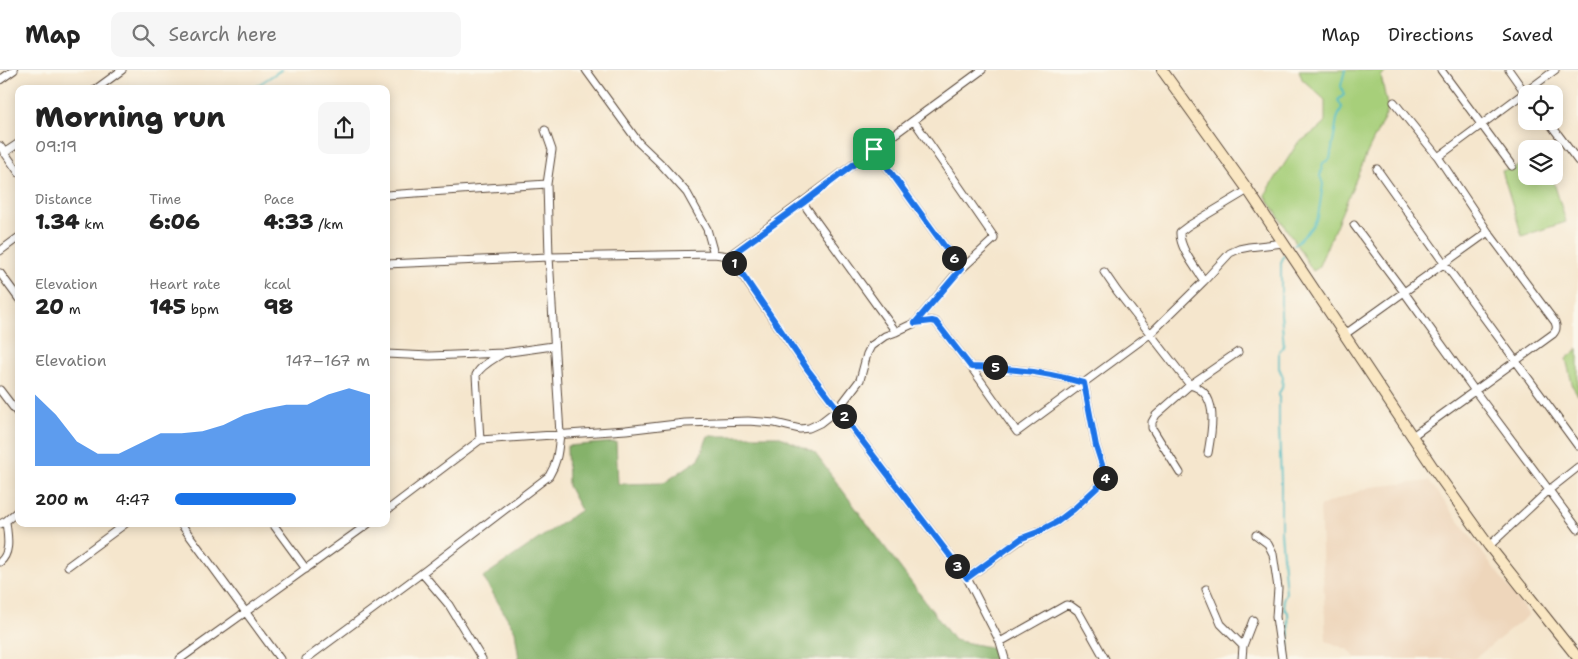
<!DOCTYPE html>
<meta charset="utf-8">
<style>
body{margin:0;font-family:"Shantell Sans",sans-serif;background:#f6f6f6;color:#222;height:100vh;display:flex;flex-direction:column;font-size:19px;white-space:nowrap}
*{box-sizing:border-box;margin:0}
p{font-size:16px;color:#767676}
.icon{flex:none;width:28px;height:28px;fill:none;stroke:currentColor;stroke-width:2;stroke-linecap:round;stroke-linejoin:round}
.map{position:relative;flex:1;overflow:hidden}
.panel{position:absolute;left:15px;top:15px;width:375px;height:442px;display:flex;flex-direction:column;background:#fff;border-radius:10px;box-shadow:0 2px 12px #0003}
.panel>*{flex:none}
.fabs{position:absolute;left:1518px;top:15px;display:grid;gap:10px}
.fabs a{display:grid;place-items:center;width:45px;height:45px;border-radius:10px;background:#fff;box-shadow:0 2px 12px #0003;font-size:25px}
.pin{position:absolute;display:grid;place-items:center;width:42px;height:42px;color:#fff;margin:-21px;border-radius:10px;box-shadow:0 2px 8px #0006}
.km{position:absolute;width:25px;height:25px;margin:-12px;border-radius:50%;background:#222;color:#fff;font-size:14px;line-height:25px;text-align:center}
.round{display:grid;place-items:center;flex:none;width:52px;height:52px;border-radius:10px;background:#f6f6f6}
.headline{display:flex;align-items:center;justify-content:space-between;height:85px;padding:0 20px}
h1{font-size:28px;font-weight:800;line-height:38px}
.metrics{display:grid;grid-template-columns:repeat(3,1fr);gap:8px;height:85px;padding:5px 20px}
.metrics div{display:grid;align-content:center}
.metrics b{font-size:21px;font-weight:800}
.metrics small{font-size:14px;font-weight:400}
.metrics p{font-size:14px}
.chart{height:140px;padding:10px 20px}
.chart p{display:flex;justify-content:space-between}
.chart svg{width:100%;height:90px;margin-top:5px;fill:#1a73e8;opacity:.7}
ul{padding:0 20px;list-style:none;font-size:16px}
li{display:grid;grid-template-columns:80px 60px 1fr;align-items:center;height:38px}
li i{height:12px;border-radius:6px;background:#1a73e8}
header{display:flex;align-items:center;gap:30px;box-sizing:border-box;height:70px;padding:0 25px;background:#fff;border-bottom:1px solid #e0e0e0}
header strong{font-size:24px}
nav{display:flex;gap:28px;margin-inline-start:auto;font-size:18px}
.search{width:350px;height:45px;background:#f6f6f6;display:flex;align-items:center;gap:12px;box-sizing:border-box;padding:0 18px;border-radius:10px;color:#767676;font-size:19px}
.map>svg:first-child{display:block}
</style>
<header>
<strong>Map</strong>
<div class="search"><svg class="icon" aria-label="search" viewBox="0 0 24 24"><circle cx="10" cy="10" r="6"/><path d="M15 15l6 6"/></svg>Search here</div>
<nav><a>Map</a><a>Directions</a><a>Saved</a></nav>
</header>
<div class="map">
<svg width="1578" height="589" viewBox="0 0 1578 589">
<rect width="100%" height="100%" fill="#fbf7ec"/>
<filter id="ink" filterUnits="userSpaceOnUse"><feTurbulence type="fractalNoise" baseFrequency=".02" numOctaves="2"/><feDisplacementMap in="SourceGraphic" scale="10" xChannelSelector="R" yChannelSelector="G"/><feConvolveMatrix kernelMatrix="1 2 1 2 8 2 1 2 1" color-interpolation-filters="sRGB"/></filter>
<filter id="wash" filterUnits="userSpaceOnUse"><feTurbulence type="fractalNoise" baseFrequency=".0096" numOctaves="4" result="noise"/><feDisplacementMap in="SourceGraphic" scale="20" xChannelSelector="R" yChannelSelector="G"/><feGaussianBlur stdDeviation="1.12" result="paint"/><feColorMatrix in="noise" values="0 0 0 0 0 0 0 0 0 0 0 0 0 0 0 0 0 1.4 0 .05"/><feComposite in="paint" operator="in"/></filter>
<g filter="url(#wash)">
<rect width="100%" height="100%" fill="#f5e6cd"/>
<path fill="#eed6bb" d="M1429 411 1529 545 1474 589H1356L1349 580 1326 571 1320 436 1370 417Z"/>
<path fill="#a7cf7a" stroke="#717c4c" d="M1299 0H1388L1381 6 1388 40 1368 81 1318 198 1313 201 1265 125 1297 74 1325 54V30L1302 9Z
M1526 94V106H1552L1566 152 1522 166 1502 101Z
M1578 279V325L1573 317 1566 289Z"/>
<path fill="#85b26a" stroke="#606e44" d="M708 366H778L814 382 954 570 994 578 997 589H519L515 561 483 507 581 440 568 416 567 376 616 372 618 414 664 413 699 389Z"/>
<g fill="none" stroke-linecap="round" stroke-linejoin="round">
<path stroke="#4ebcc2" stroke-width="2" d="M252 19 281 0
M1294 175 1311 158 1318 147 1323 114 1320 106 1323 93 1330 89 1337 49 1342 37 1338 30 1344 25 1341 16 1345 0
M1284 185 1281 193V244L1284 276 1279 281V298L1283 307 1282 318 1279 323V357L1281 411V462L1286 523 1283 529 1285 540 1288 542 1289 575 1287 589"/>
</g>
</g>
<g filter="url(#ink)">
<g fill="none" stroke-linecap="round" stroke-linejoin="round">
<g stroke="#574638" stroke-width="9">
<path id="street" d="M586 0 639 73 660 93 687 123 707 159 714 184
M1441 0 1512 96
M1509 0 1526 24
M0 10 14 0
M96 19 122 0
M1394 32 1438 87 1488 162 1555 252C1557 257 1557 260 1553 264L1411 367
M914 51 994 167V169L954 206 915 253
M1548 51 1578 91
M0 76 19 103
M874 79 961 199
M4 83 19 73
M1438 87 1555 0
M1377 99 1444 193 1578 376
M386 125 547 114
M803 133 896 262C907 256 924 247 936 252L971 297 1017 362 1150 264 1204 211 1230 183 1239 179 1249 177 1284 173
M1354 155 1404 222 1475 321 1578 459
M0 181 19 167
M729 186 808 300 967 508 1000 572 1005 589
M386 194 549 187 714 184 729 186 982 0
M1104 202 1117 221 1190 315C1220 322 1212 360 1208 383
M0 203 19 229
M1204 211C1196 198 1179 178 1180 162L1188 156 1248 120
M1344 265 1488 162
M386 284 430 286 503 283 553 276
M0 320 19 345
M480 370 476 305C481 295 494 289 503 283
M1180 403 1152 358V352L1156 345 1190 315 1238 282
M386 441 480 370 626 360 685 353 748 351 775 353 800 359 809 358 820 353 838 339 860 310 867 284 871 276 885 266 896 262
M0 454 6 451 19 440
M181 454 280 589
M273 454 306 499
M1256 465 1268 474 1273 484 1278 518 1276 547 1282 589
M1489 476 1549 420 1578 397
M0 492C12 482 7 464 6 451
M68 496 125 454
M422 503 449 535 482 589
M967 508 1023 468 1038 462 1057 452 1074 439 1102 413 1105 409 1104 401 1096 376 1084 313C1047 302 1010 298 971 297
M1206 519 1221 554 1243 576
M1000 572 1066 535 1071 536 1078 541 1105 589
M180 589 368 454
M306 589 422 503 549 406C558 391 558 381 560 364L549 187 547 114 552 80 545 60
M1242 589 1243 576 1253 550"/>
</g>
<g stroke="#574638" stroke-width="12">
<path id="secondary" d="M1162 0 1248 120 1436 402 1489 476 1578 588"/>
</g>
<use href="#street" stroke="#fff" stroke-width="7"/>
<use href="#secondary" stroke="#fae7c3" stroke-width="10"/>
</g>
</g>
<g fill="none" stroke-linecap="round" stroke-linejoin="round" filter="url(#ink)">
<g stroke="#fff" stroke-width="10">
<path id="route" d="M874 79 961 199 915 253 932 251 936 252 971 297C1010 298 1047 302 1084 313L1096 376 1104 401 1105 408 1102 413 1074 439 1057 452 1038 462 1022 468 967 508 808 300 730 186 803 133Z"/>
</g>
<use href="#route" stroke="#1a73e8" stroke-width="6"/>
</g>
</svg>
<div class="fabs">
<a><svg class="icon" aria-label="locate" viewBox="0 0 24 24"><circle cx="12" cy="12" r="6"/><path d="M12 2v4M12 18v4M2 12h4M18 12h4"/></svg></a>
<a><svg class="icon" aria-label="layers" viewBox="0 0 24 24"><path d="M12 4l9 5-9 5-9-5zM3 14l9 5 9-5"/></svg></a>
</div>
<div class="pin" style="left:874px;top:79px;background:#1e9e55"><svg class="icon" aria-label="arrive" viewBox="0 0 24 24"><path d="M6 21V4h12l-3 4 3 4H6"/></svg></div>
<b class="km" style="left:734px;top:193px">1</b>
<b class="km" style="left:844px;top:346px">2</b>
<b class="km" style="left:957px;top:496px">3</b>
<b class="km" style="left:1105px;top:408px">4</b>
<b class="km" style="left:995px;top:297px">5</b>
<b class="km" style="left:954px;top:188px">6</b>
<section class="panel">
<div class="headline"><div><h1>Morning run</h1><p>09:19</p></div><a class="round"><svg class="icon" aria-label="share" viewBox="0 0 24 24"><path d="M12 15V3M7 8l5-5 5 5M5 13v7h14v-7"/></svg></a></div>
<div class="metrics">
<div><p>Distance</p><b>1.34<small> km</small></b></div>
<div><p>Time</p><b>6:06</b></div>
<div><p>Pace</p><b>4:33<small> /km</small></b></div>
</div>
<div class="metrics">
<div><p>Elevation</p><b>20<small> m</small></b></div>
<div><p>Heart rate</p><b>145<small> bpm</small></b></div>
<div><p>kcal</p><b>98</b></div>
</div>
<div class="chart"><p><span>Elevation</span>147–167 m</p>
<svg viewBox="0 0 160 44" preserveAspectRatio="none"><path d="M0 44V9L10 19L20 32L30 38L40 38L50 33L60 28L70 28L80 27L90 24L100 19L110 16L120 14L130 14L140 9L150 6L160 9V44z"/></svg>
</div>
<ul>
<li><b>200 m</b>4:47<i style="width:62%"></i></li>
</ul>
</section>
</div>
